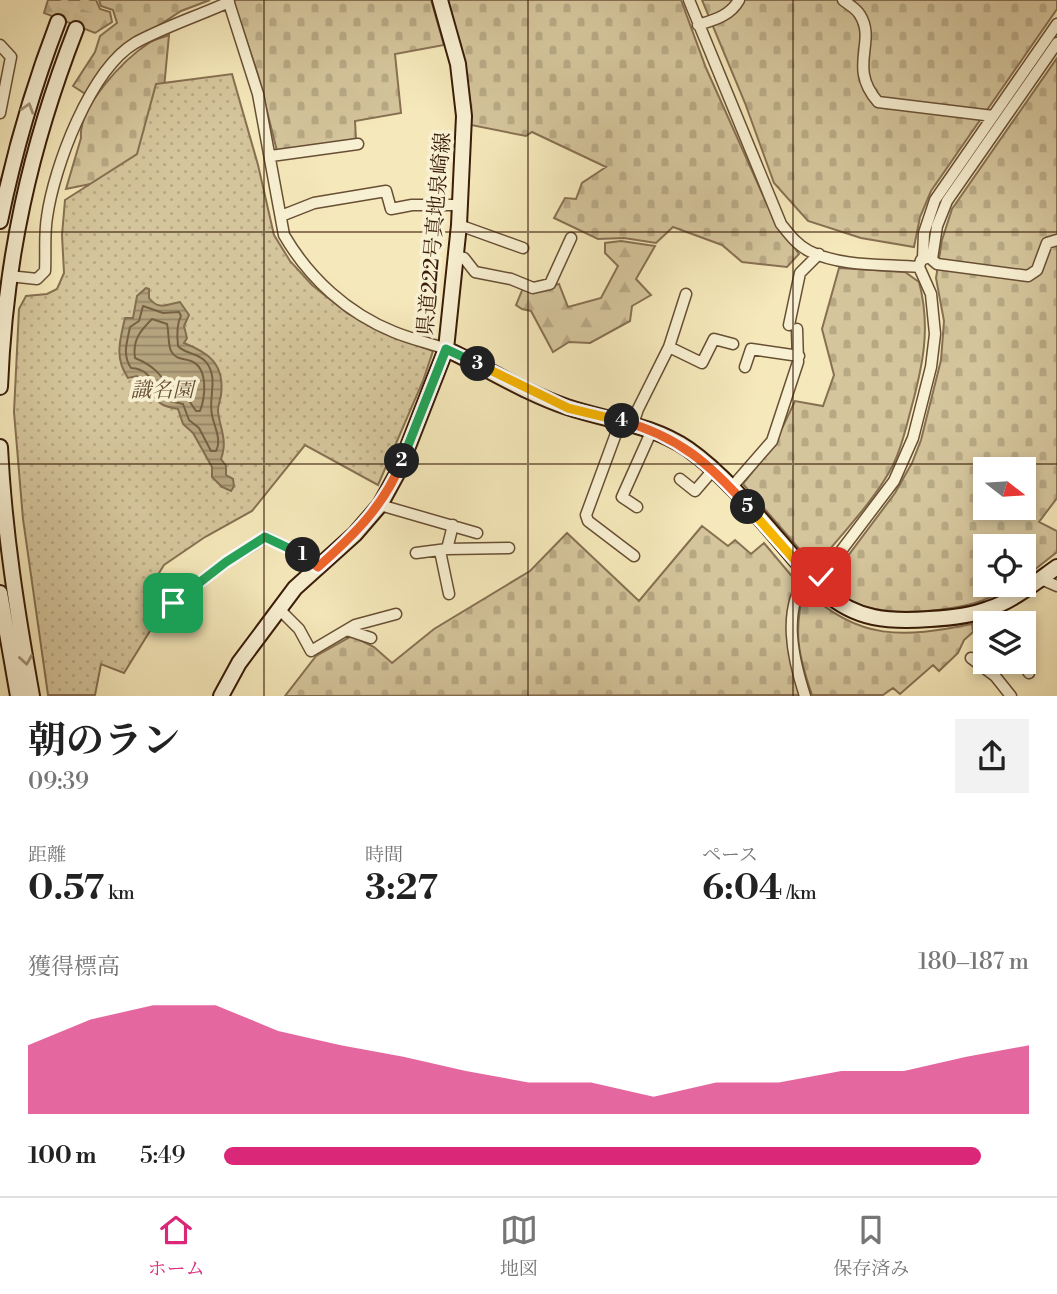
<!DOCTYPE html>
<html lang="ja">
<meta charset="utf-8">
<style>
body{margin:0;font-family:"Libre Bodoni","Noto Serif JP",serif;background:#f2f2f2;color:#222;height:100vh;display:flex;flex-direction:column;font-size:26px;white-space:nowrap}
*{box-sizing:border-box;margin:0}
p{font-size:23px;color:#767676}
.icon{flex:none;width:38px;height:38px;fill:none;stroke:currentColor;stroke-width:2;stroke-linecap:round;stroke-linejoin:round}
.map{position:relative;height:696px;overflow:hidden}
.drawer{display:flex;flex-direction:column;background:#fff;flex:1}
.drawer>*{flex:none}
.needle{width:46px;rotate:107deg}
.buttons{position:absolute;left:973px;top:457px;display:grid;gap:14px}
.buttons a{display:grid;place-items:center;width:63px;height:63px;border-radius:0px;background:#fff;box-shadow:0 4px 10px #0003;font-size:35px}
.pin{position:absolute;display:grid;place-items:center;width:60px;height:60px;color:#fff;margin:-30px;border-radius:14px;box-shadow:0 4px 10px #0006}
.km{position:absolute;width:35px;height:35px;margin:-18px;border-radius:50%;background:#222;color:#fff;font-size:19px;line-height:35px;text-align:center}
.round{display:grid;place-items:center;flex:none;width:74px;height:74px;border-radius:0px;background:#f2f2f2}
.summary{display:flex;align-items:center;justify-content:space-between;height:119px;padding:0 28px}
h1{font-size:38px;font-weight:700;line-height:52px}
.metrics{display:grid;grid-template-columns:repeat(3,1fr);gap:10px;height:119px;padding:7px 28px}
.metrics div{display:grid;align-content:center}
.metrics b{font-size:35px;font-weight:700}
.metrics small{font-size:19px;font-weight:400}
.metrics p{font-size:19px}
.chart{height:196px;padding:14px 28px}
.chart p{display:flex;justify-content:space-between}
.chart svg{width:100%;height:126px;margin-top:7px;fill:#db2777;opacity:.7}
ul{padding:0 28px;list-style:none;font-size:23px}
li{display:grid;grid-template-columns:112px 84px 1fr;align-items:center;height:52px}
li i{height:18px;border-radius:9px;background:#db2777}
.tab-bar{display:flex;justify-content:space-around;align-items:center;height:98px;border-top:2px solid #e0e0e0;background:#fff;font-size:19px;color:#767676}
.tab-bar a{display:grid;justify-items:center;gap:4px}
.tab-bar .selected{color:#db2777}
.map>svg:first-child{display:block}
</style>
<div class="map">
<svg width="1057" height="696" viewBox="0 0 1057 696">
<defs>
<pattern id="forest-firs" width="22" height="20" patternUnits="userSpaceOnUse" patternTransform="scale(1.75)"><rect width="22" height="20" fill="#d5c59c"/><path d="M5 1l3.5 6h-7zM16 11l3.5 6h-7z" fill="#b8a985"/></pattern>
<pattern id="cemetery-stones" width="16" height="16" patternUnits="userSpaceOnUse" patternTransform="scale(1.75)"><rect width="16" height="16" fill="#d5c59c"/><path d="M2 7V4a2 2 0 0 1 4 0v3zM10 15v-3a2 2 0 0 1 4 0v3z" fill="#b8a985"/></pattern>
<pattern id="park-dots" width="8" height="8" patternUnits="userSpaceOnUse" patternTransform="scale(1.75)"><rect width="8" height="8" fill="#d5c59c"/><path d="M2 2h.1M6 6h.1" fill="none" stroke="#b8a985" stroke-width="1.8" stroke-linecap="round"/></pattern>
<pattern id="water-rules" width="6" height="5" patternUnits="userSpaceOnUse" patternTransform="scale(1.75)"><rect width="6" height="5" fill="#b5a37d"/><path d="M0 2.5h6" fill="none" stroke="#948464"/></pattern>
</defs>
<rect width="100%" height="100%" fill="#f5e8ba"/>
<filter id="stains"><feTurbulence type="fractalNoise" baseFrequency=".00286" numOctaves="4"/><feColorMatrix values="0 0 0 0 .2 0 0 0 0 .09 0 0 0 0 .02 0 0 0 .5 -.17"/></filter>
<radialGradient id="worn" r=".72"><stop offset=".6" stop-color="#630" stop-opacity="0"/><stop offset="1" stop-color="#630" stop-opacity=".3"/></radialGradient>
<path fill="url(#forest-firs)" stroke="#877052" stroke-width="2" d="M48 0H96L100 9 110 12 112 22 95 33 44 13Z
M621 241 655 246 636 279 651 295 632 306 630 321 590 343 569 342 553 352 531 311 522 309 516 305 523 288 537 290 559 284 568 307 601 298 618 266 605 253V243Z"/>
<path fill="url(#cemetery-stones)" stroke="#877052" stroke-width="2" fill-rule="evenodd" d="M99 0H210L181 11 143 36 87 95 73 86 95 52 100 36 117 23 113 10 101 6Z
M233 0H431L444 45 395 54 401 113 355 121 356 139 277 151 258 75Z
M446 0H681L706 68 774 220 799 254 787 267 742 262 722 245 673 227 656 243 624 238 598 239 554 218 565 198 576 199 582 183 606 167 532 132 526 136 471 125 461 46Z
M702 0H1057V9L931 191 920 217 914 247 861 238 808 221 774 183 745 103Z
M169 35 164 88 139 157 105 181 66 189 81 138C78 107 124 59 149 43 155 39 162 38 169 35Z
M1057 58V498L1039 522 1057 531V552L1024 578V546H985V584L1014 585C1002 592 989 599 975 603 940 613 847 623 830 580L895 493 912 463 921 440 941 360 944 321 936 278 942 240 952 209ZM985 469H1024V508H985Z
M839 268 905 272 919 282C931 327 923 365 911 409 906 428 902 447 893 465 876 499 840 536 815 567L743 484 775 443 795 401 823 406 834 375 822 329Z
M702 526 728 546 735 540 751 554 764 543 796 581 788 625 801 695 285 696 316 656 352 636 374 647 392 663 434 629 530 571 567 533 639 601Z
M805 590C859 641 903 638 972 624L973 632 964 640 958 653 939 671 933 665 900 694 893 688 883 695H812C799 657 792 630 805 590Z"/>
<path fill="url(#park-dots)" stroke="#877052" stroke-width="2" d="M232 74 258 165 274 235 290 261 312 285 347 313 383 333 433 351 423 381 378 485 305 445 252 511 205 537 164 565 151 586 160 598 153 626 124 673 101 664 95 695H48L23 519 14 412 19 309 26 296 47 294 57 289 64 273 62 235 65 200 137 154 156 84Z"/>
<path fill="url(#water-rules)" stroke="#836d4e" stroke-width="2" d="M146 288 149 289V298C159 311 168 304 180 302L189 315 184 326 187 338 184 343C207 352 225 363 221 395 220 401 218 405 218 411 220 430 228 439 221 459L226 466V475L233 479 234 486 231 491 222 487 212 477V467L193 433 183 424 178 409C165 407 155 404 152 389L147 388V383L137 376 128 378C114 357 120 341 125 318H133L137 296Z"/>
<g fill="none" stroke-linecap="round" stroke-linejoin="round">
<path stroke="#776042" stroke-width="2" d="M143 306 163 313 179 312 181 316C176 325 177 337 178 346 186 355 198 352 206 362 219 378 208 397 212 415 214 426 222 440 216 451H211L199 428 189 420 183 404 166 400C153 388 153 369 131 368 122 354 127 343 130 327L139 321Z
M152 319 167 324C169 332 168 345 171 351 176 360 183 358 191 361 209 368 205 398 200 411H196L186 396 169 390C162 374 152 365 135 358 132 340 141 330 152 319Z"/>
<path stroke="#cfbf96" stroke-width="14" stroke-dasharray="14 7" stroke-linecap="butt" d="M58 22 67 0
M76 29 88 0"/>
<g stroke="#684f34" stroke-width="13">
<path id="street" d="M228 0 258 94 284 235C309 278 347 313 394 332 411 339 429 343 446 349
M689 0 781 224C789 234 797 245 809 251 841 267 884 264 919 267
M843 0C848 4 857 9 860 15 877 42 847 67 878 102L993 116
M698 25C714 20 730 16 739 0
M0 45 11 57 0 113
M271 156 358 144
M281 216 314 203 386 191 391 209 412 205H461
M459 225 523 248
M455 256 464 258 475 272 511 279 533 288 550 284 571 238
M923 258 924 233 935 200 1057 24
M932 259 937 226 947 201 1057 43
M9 276 37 279 45 271C46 253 44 235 47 217 54 167 90 70 135 43 164 27 198 16 229 2
M789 325 800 273 819 254
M669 347 702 363 714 339 733 344
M745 367 751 349 799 356
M621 420 586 515 588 521 634 556
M633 424 638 409 669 347 686 294
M680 479 695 491 713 470
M731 488 772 441 798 362 797 329
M380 505 477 533
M637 507 622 497 652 430
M447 549 453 525
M440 551 449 594
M416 553 447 549 509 548
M1041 579 1057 586
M816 584 894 481 913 438 931 367 935 334 931 294 919 267 921 260 929 257 937 264 1028 276 1037 270 1047 243 1057 240
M173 603 226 562 266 537 311 559 318 567
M279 609 299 629 311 651 355 625 396 614
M989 609 997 623
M347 630 371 638
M971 658 995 676 1011 696
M1022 662 1029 673
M805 696C793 659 781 609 808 575"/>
</g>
<g stroke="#391c08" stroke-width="18">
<path id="secondary" d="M0 221C14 153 33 87 58 22
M446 349C487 368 525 393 567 407 609 421 651 424 688 449 738 484 782 548 825 592 856 620 889 622 930 619 949 618 970 616 988 609 1013 601 1036 582 1057 567
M0 387C5 259 30 147 76 29
M0 447C4 530 17 613 32 696
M0 593 18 696
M221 696 239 663 295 588 355 534 380 505 398 472 446 349 459 225 464 116 458 64 440 0"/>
</g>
<use href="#street" stroke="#f8f0d2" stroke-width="10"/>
<use href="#secondary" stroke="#f8f0d2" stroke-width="14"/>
</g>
<defs><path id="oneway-chevron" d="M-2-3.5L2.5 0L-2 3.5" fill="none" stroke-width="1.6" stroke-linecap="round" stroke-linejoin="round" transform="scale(1.75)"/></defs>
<g stroke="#a29177">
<use href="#oneway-chevron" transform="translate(28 108) rotate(-73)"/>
<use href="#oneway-chevron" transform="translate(26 660) rotate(81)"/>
</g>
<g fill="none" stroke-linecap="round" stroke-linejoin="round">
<g stroke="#fff" stroke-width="14">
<path id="split-1" d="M173 603 226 562 265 537 303 555"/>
</g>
<g stroke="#fff" stroke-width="14">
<path id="split-2" d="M303 555 318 567C354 535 384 506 402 461"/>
</g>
<g stroke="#fff" stroke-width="14">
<path id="split-3" d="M402 461 446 349 478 364"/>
</g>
<g stroke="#fff" stroke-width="14">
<path id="split-4" d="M478 364 568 408 622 421"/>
</g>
<g stroke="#fff" stroke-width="14">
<path id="split-5" d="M622 421C678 436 710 464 748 507"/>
</g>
<g stroke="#fff" stroke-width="14">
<path id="split-6" d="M748 507 816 584 821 577"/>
</g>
<use href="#split-1" stroke="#22a559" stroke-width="9"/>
<use href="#split-2" stroke="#f0652b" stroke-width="9"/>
<use href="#split-3" stroke="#22a559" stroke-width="9"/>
<use href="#split-4" stroke="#f5b400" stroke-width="9"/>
<use href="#split-5" stroke="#f0652b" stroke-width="9"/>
<use href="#split-6" stroke="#f5b400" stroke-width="9"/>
</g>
<path fill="none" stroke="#391c08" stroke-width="2" stroke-opacity="0.55" d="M264 0V696M528 0V696M793 0V696M0 232H1057M0 464H1057"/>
<g text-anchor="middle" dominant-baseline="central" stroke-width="7" stroke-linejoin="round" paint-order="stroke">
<g font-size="21" fill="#391c08" stroke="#f8f0d2">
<text transform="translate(435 234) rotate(-85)">県道222号真地泉崎線</text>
</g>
<g font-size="21" font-style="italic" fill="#684f34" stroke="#f8f0d2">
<text x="162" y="391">識名園</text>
</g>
</g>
<rect width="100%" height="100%" filter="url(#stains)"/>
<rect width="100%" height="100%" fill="url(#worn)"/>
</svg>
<div class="buttons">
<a><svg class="needle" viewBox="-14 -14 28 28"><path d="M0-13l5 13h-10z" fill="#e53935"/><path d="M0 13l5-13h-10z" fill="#767676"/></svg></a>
<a><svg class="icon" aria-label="locate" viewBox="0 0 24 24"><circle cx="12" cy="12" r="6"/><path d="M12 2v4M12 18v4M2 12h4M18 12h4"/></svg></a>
<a><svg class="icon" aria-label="layers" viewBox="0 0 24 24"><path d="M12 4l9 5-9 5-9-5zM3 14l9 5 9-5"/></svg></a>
</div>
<div class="pin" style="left:173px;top:603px;background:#1e9e55"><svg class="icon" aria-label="arrive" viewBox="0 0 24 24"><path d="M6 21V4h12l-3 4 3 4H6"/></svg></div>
<div class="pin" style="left:821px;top:577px;background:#d93025"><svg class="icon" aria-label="check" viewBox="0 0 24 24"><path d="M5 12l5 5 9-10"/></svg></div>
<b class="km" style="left:303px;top:555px">1</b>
<b class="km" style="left:402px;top:461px">2</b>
<b class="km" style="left:478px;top:364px">3</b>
<b class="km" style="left:622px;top:421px">4</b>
<b class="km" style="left:748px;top:507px">5</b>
</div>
<section class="drawer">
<div class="summary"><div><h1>朝のラン</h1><p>09:39</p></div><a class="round"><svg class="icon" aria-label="share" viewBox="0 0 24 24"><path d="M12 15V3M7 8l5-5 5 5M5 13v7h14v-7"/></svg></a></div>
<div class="metrics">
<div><p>距離</p><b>0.57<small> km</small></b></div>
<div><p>時間</p><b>3:27</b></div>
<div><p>ペース</p><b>6:04<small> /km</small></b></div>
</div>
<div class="chart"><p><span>獲得標高</span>180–187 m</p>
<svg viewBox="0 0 160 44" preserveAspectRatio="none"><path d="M0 44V20L10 11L20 6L30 6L40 15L50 20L60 24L70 29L80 33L90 33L100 38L110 33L120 33L130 29L140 29L150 24L160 20V44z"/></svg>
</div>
<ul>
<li><b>100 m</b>5:49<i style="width:94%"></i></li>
</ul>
</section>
<nav class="tab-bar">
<a class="selected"><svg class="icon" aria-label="home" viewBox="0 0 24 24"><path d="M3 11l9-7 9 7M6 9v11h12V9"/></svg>ホーム</a>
<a><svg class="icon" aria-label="map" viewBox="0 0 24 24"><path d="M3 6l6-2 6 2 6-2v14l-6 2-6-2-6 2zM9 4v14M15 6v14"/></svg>地図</a>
<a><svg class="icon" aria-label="saved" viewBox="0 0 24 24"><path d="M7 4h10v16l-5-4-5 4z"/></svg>保存済み</a>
</nav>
